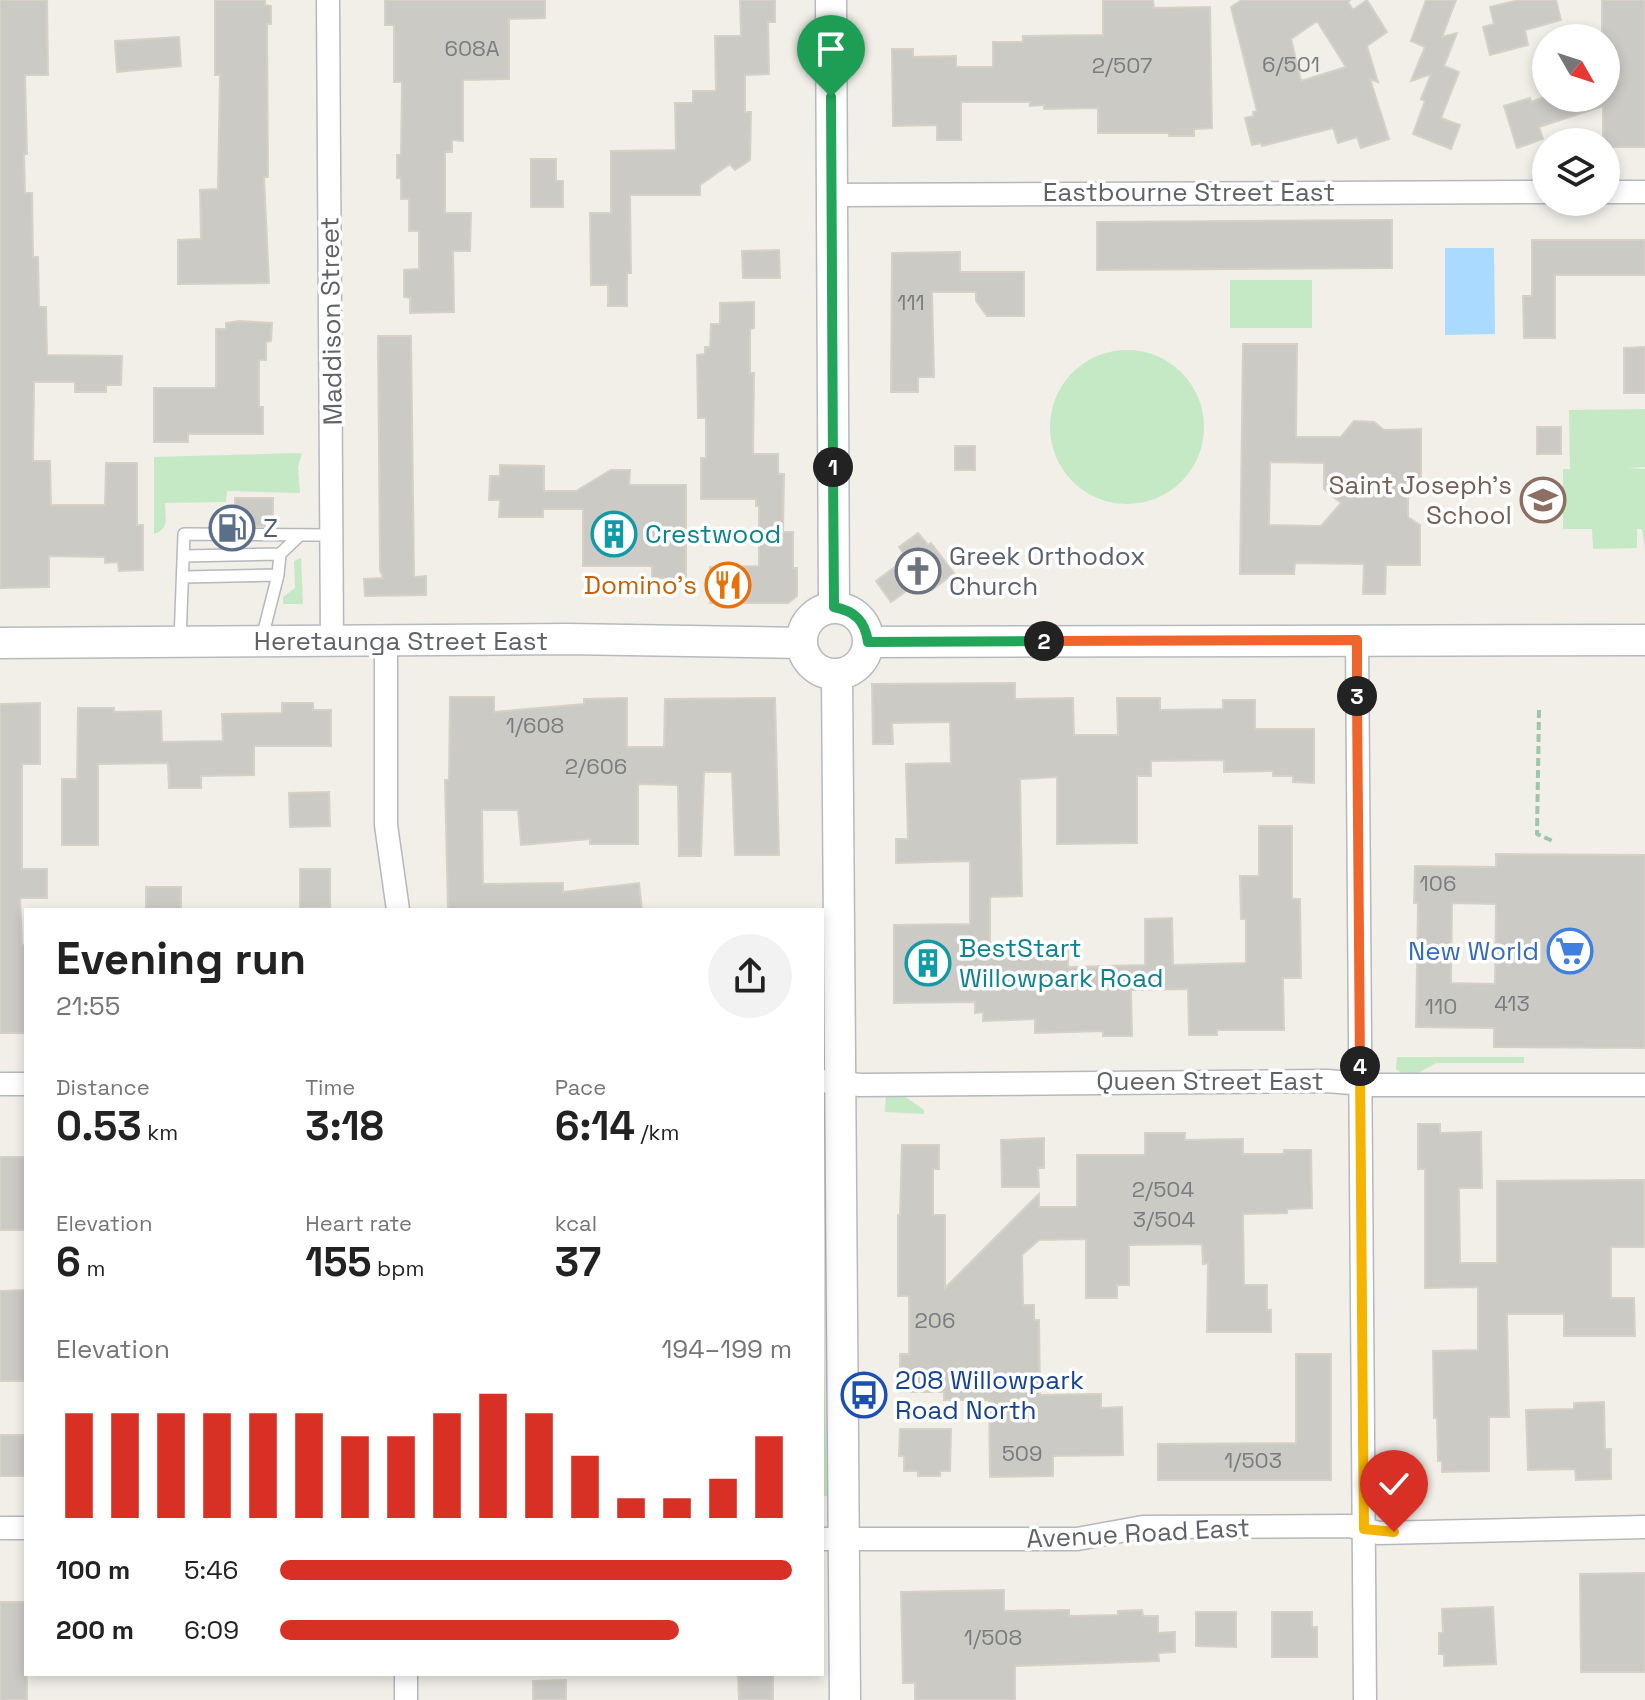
<!DOCTYPE html>
<meta charset="utf-8">
<style>
body{margin:0;font-family:"Space Grotesk",sans-serif;background:#f2f2f2;color:#222;height:100vh;display:flex;flex-direction:column;font-size:30px;white-space:nowrap}
*{box-sizing:border-box;margin:0}
p{font-size:26px;color:#767676}
.icon{flex:none;width:44px;height:44px;fill:none;stroke:currentColor;stroke-width:2;stroke-linecap:round;stroke-linejoin:round}
.map{position:relative;flex:1;overflow:hidden}
.sheet{position:absolute;left:24px;top:908px;width:800px;height:768px;display:flex;flex-direction:column;background:#fff;border-radius:0px;box-shadow:0 4px 12px #0003}
.sheet>*{flex:none}
.needle{width:52px;rotate:129deg}
.fabs{position:absolute;left:1532px;top:24px;display:grid;gap:16px}
.fabs a{display:grid;place-items:center;width:88px;height:88px;border-radius:50%;background:#fff;box-shadow:0 4px 12px #0003;font-size:40px}
.pin{position:absolute;display:grid;place-items:center;width:68px;height:68px;color:#fff;margin:-82px -34px;border-radius:50% 50% 50% 0;rotate:-45deg;box-shadow:0 0 8px #0007}
.pin .icon{rotate:45deg}
.km{position:absolute;width:40px;height:40px;margin:-20px;border-radius:50%;background:#222;color:#fff;font-size:22px;line-height:40px;text-align:center}
.round{display:grid;place-items:center;flex:none;width:84px;height:84px;border-radius:42px;background:#f2f2f2}
.summary{display:flex;align-items:center;justify-content:space-between;height:136px;padding:0 32px}
h1{font-size:44px;font-weight:600;line-height:60px}
.metrics{display:grid;grid-template-columns:repeat(3,1fr);gap:12px;height:136px;padding:8px 32px}
.metrics div{display:grid;align-content:center}
.metrics b{font-size:40px;font-weight:600}
.metrics small{font-size:22px;font-weight:400}
.metrics p{font-size:22px}
.chart{height:224px;padding:16px 32px}
.chart p{display:flex;justify-content:space-between}
.chart svg{width:100%;height:144px;margin-top:8px;stroke:#d93025;stroke-width:6}
ul{padding:0 32px;list-style:none;font-size:26px}
li{display:grid;grid-template-columns:128px 96px 1fr;align-items:center;height:60px}
li i{height:20px;border-radius:10px;background:#d93025}
.map>svg:first-child{display:block}
</style>
<div class="map">
<svg width="1645" height="1700" viewBox="0 0 1645 1700">
<rect width="100%" height="100%" fill="#f1efe8"/>
<path fill="#c5e8c5" d="M1230 280H1312V328H1230Z
M1050 427a77 77 0 1 1 154 0a77 77 0 1 1-154 0Z
M1645 409V467L1627 468 1645 469V550L1642 529H1637V548L1593 549 1592 529H1563V469H1570L1569 410Z
M302 453 298 467 300 493 227 491 226 502 165 503C165 517 170 529 154 534V457Z
M301 558 303 604H283V597L295 588 294 561Z
M1397 1057H1524V1063H1436L1415 1075 1402 1074 1396 1069Z
M886 1095 904 1096 924 1110V1114L885 1112Z
M822 1274 827 1496H822Z"/>
<path fill="#aadaff" d="M1445 248H1494L1495 334 1445 335Z"/>
<path fill="#cccac5" stroke="#d6d1c6" stroke-width="2" fill-rule="evenodd" d="M0 0H47L48 75H25L27 154H24L25 193H32L33 257H38L39 307H46L47 355 122 356 121 385H106V392H75V382H34L33 461H50L51 505H105L106 463H137V525H143V570L119 571 118 562 105 563V557L49 556V587L0 588Z
M215 0H265V5L271 6V24H267L268 177H264L269 283 178 284V240L201 239 200 190 218 189 220 75H215Z
M385 0H545V18L509 19V79L463 80V141L452 140V152H445V213H471L470 251H453L454 312 410 313V298L404 297V270L419 269V231H409V199H401V178H397V155H401L402 82H394V25H385Z
M740 0H775V22H768L769 74 745 75V112H751L750 160 735 170 730 164 700 185V195H630L631 273H627V306H608V285H591L590 213H611V151L676 150 675 103H693V91H716L715 36H741Z
M1103 0H1153L1154 8 1210 7 1212 128 1194 129V136H1169V133H1098V108L1044 109V105L1030 106V102H961V140H937V125L893 126 892 49H913V57L956 56V67H993V42H1023V36L1103 35Z
M1242 0H1350L1348 2 1353 10 1367 0 1387 32 1367 46 1378 82 1370 79 1389 139 1361 148 1357 137 1338 143 1333 128 1262 146 1261 143 1252 145 1245 118 1254 116 1253 112 1257 111 1231 7ZM1317 21 1346 67 1301 81 1291 39Z
M1426 0H1456L1442 37 1457 33 1444 66 1459 72 1441 118 1460 125 1451 149 1413 134 1425 101 1421 99 1431 74 1411 81 1425 47 1411 41Z
M1519 0H1556L1561 20 1525 30 1528 45 1490 55 1483 27 1494 24 1490 7Z
M1602 0H1645V147H1606V142H1603V106L1539 127 1543 139 1517 148 1504 106 1530 98 1531 102 1542 98H1606V38H1602Z
M179 37 181 66 117 72 115 41Z
M531 159H556V181H563V207H531Z
M1392 220V268L1097 270V222Z
M1532 240H1645V275H1555V338H1524L1523 296H1532Z
M779 250 780 278H743L742 251Z
M960 252V272H1024V316H987L976 301V292H932L934 377H918V392H891L892 253Z
M754 302V328L750 329V373H754L753 454H778V474H784L783 532H793V568H797V596L788 603H710V567L759 566V506H756V499H701V458H706V418H698L697 355 705 354V347H710L711 324H720V303Z
M239 321 272 323 271 341 266 342V360H259V407H263V434H188V442H154V388H216V329H226V323Z
M378 336H411L414 577 426 576V595L365 596 364 579 383 578 380 570Z
M1243 344H1297L1296 437H1341L1354 421 1374 422 1384 430 1421 429V479L1408 495V517L1420 525V565H1386L1385 594H1363L1364 564 1295 563 1294 574H1240ZM1270 462 1324 463V489L1341 503 1321 526 1269 525Z
M1645 347V393H1624V348Z
M1537 427H1561V454H1537Z
M955 446H975V470H955Z
M500 465 544 466V491H576L611 470H630L629 485H686V584H665V578H652V566H583V509H543V517H499L500 500H489L490 476H500Z
M235 498H273V522L265 521V526H236Z
M918 533 928 545 931 543 954 573 932 590 924 578 891 602 876 581 907 558 899 547Z
M1015 683V699L1073 698 1074 735H1118L1117 698H1160V710L1223 709V700H1255V729H1314V783L1293 782V776H1273V771L1224 772V760L1151 761V776H1137V843L1057 844V777L1020 779 1022 896 990 897V947L1068 942V967L1145 965V919L1172 918 1173 965 1246 963V919H1241L1240 876H1259V826H1292V899H1300L1301 978H1283L1284 1030H1217V1035H1189L1188 989 1131 990 1132 1036H1103V1031L1035 1033V1019L983 1021V1012L975 1013V1002L894 1003V925L970 924V861L896 863V839H908L906 764 951 763 950 722 892 723 893 744H873L872 684Z
M450 697H494V712L584 704V699L627 698V747H664L665 699 775 698 779 855H735L732 772H704L701 856H679L678 785 638 784V844H590V839L521 845 518 810H482L483 884 563 883V892L639 883 642 910H448L445 780H449Z
M40 703V764H22V869H47V898H20L22 945H25L26 1033H0V704Z
M282 703H313V710H331V746H254V775L201 776V788H169L168 763 98 764V845H62V779H77L78 708H114V712L161 711 162 742 223 741 222 714 282 713Z
M329 792 330 826 290 827 289 793Z
M1496 854 1645 855V1048L1494 1047V1028L1416 1027 1418 903H1414L1415 866 1496 867ZM1452 903 1496 904 1495 984 1451 983Z
M300 869H330V907L300 908Z
M146 887H181V910H146Z
M1418 1124H1440V1133L1481 1132 1482 1188H1459L1460 1263H1497V1181L1644 1180V1247H1611V1298H1634L1635 1336H1564V1314H1507L1509 1417H1489V1471L1442 1472V1461H1438L1437 1418H1434L1433 1351 1478 1350V1287L1425 1288V1169H1418Z
M1145 1133H1185V1140L1243 1139V1154H1284V1150H1311L1312 1208 1287 1209V1213L1243 1214 1244 1285H1267V1310H1271V1332H1207L1208 1263 1203 1264 1202 1244 1129 1245V1285H1117V1298H1086V1239L1039 1240 1022 1255 1023 1305H1034V1320H1039L1040 1395 1101 1394V1408L1122 1407 1123 1455 1053 1456V1476L990 1477 989 1400H944V1392H900V1354H909V1296H898V1215H900L902 1145H939V1169H933V1215H945V1288L1039 1194V1207H1077V1155H1145Z
M1044 1138V1168H1038L1039 1187H1002L1001 1140Z
M0 1157H26V1230H0Z
M26 1290V1381H0V1291Z
M1296 1354H1331V1480H1158V1444L1296 1443Z
M1604 1402 1605 1449H1611V1479L1576 1480 1575 1469 1528 1470 1526 1410 1574 1409V1403Z
M900 1429H951L950 1471H940V1476H918V1471H904V1456H899Z
M0 1435H26V1476H0Z
M1645 1573V1672H1581L1580 1574Z
M1004 1590V1611L1069 1610V1616L1118 1615V1611L1142 1610 1143 1616H1158V1633L1175 1632V1652L1158 1653 1159 1661 1015 1666V1700H915V1683H903L901 1592Z
M0 1602H26L27 1700H0Z
M1493 1607 1496 1664 1444 1666V1654H1439V1633H1443L1442 1609Z
M1196 1612H1236V1647L1196 1646Z
M1272 1612H1312V1627H1317V1657H1272Z
M738 1674H773V1700H739Z
M566 1680V1700H533V1681Z"/>
<g fill="none" stroke-linecap="round" stroke-linejoin="round">
<g stroke="#b5b8bc" stroke-width="14">
<path id="service" d="M184 556 280 554 300 535
M184 577 278 575 280 554
M262 638 278 575
M180 641 184 534 333 535"/>
</g>
<g stroke="#b5b8bc" stroke-width="25">
<path id="minor" d="M328 0 332 642
M1606 192H1645
M832 195 1546 192
M1357 640 1365 1700
M386 642V825L398 910
M822 1081 860 1085 1327 1081 1375 1085H1645
M0 1084H26
M0 1528H26
M822 1539H1077L1143 1527 1350 1526 1379 1533 1645 1527
M406 1674V1700"/>
</g>
<g stroke="#b6babf" stroke-width="33">
<path id="secondary" d="M831 0 834 607
M802 641a33 33 0 1 1 66 0a33 33 0 1 1-66 0Z
M868 642 1645 640
M0 643 567 639 801 643
M837 675 845 1700"/>
</g>
<path stroke="#9cc7a9" stroke-width="4" stroke-dasharray="8 4" stroke-linecap="butt" d="M1539 710 1537 834 1555 842"/>
<use href="#service" stroke="#fff" stroke-width="11"/>
<use href="#minor" stroke="#fff" stroke-width="22"/>
<use href="#secondary" stroke="#fff" stroke-width="30"/>
</g>
<g fill="none" stroke-linecap="round" stroke-linejoin="round">
<g stroke="#fff" stroke-width="16">
<path id="split-1" d="M831 97 833 467"/>
</g>
<g stroke="#fff" stroke-width="16">
<path id="split-2" d="M833 467 834 607C855 611 865 621 868 642L1044 641"/>
</g>
<g stroke="#fff" stroke-width="16">
<path id="split-3" d="M1044 641 1357 640V696"/>
</g>
<g stroke="#fff" stroke-width="16">
<path id="split-4" d="M1357 696 1360 1066"/>
</g>
<g stroke="#fff" stroke-width="16">
<path id="split-5" d="M1360 1066 1363 1435"/>
</g>
<g stroke="#fff" stroke-width="16">
<path id="split-6" d="M1363 1435 1364 1529 1394 1532"/>
</g>
<use href="#split-1" stroke="#22a559" stroke-width="10"/>
<use href="#split-2" stroke="#22a559" stroke-width="10"/>
<use href="#split-3" stroke="#f0652b" stroke-width="10"/>
<use href="#split-4" stroke="#f0652b" stroke-width="10"/>
<use href="#split-5" stroke="#f5b400" stroke-width="10"/>
<use href="#split-6" stroke="#f5b400" stroke-width="10"/>
</g>
<defs>
<g id="school-ring" transform="scale(2.3)"><circle r="9.5" fill="#fff" stroke="#8d6e63" stroke-width="1.5"/><path d="M0-5L7-2L0 1L-7-2ZM-4 1L0 2.5L4 1V4Q0 6-4 4Z" fill="#8d6e63"/></g>
<g id="fuel-ring" transform="scale(2.3)"><circle r="9.5" fill="#fff" stroke="#5c6f8a" stroke-width="1.5"/><path d="M-5.5-6h7V0h2V4h1.3V-2.5L3-4.5l.8-.8L6-3V5H2.5V1h-1V6h-7ZM-4.2-4.7v3.2H.2V-4.7Z" fill="#5c6f8a"/></g>
<g id="building-ring" transform="scale(2.3)"><circle r="9.5" fill="#fff" stroke="#0f9aa8" stroke-width="1.5"/><path d="M-4-6H4V6H1V3H-1V6H-4ZM-2.5-4.3h1.7v1.8h-1.7ZM.8-4.3h1.7v1.8H.8ZM-2.5-1h1.7V.8h-1.7ZM.8-1h1.7V.8H.8Z" fill="#0f9aa8"/></g>
<g id="church-ring" transform="scale(2.3)"><circle r="9.5" fill="#fff" stroke="#6b7280" stroke-width="1.5"/><path d="M-1.2-6h2.4v3.5h3.3v2.4h-3.3V6h-2.4V-.1h-3.3v-2.4h3.3Z" fill="#6b7280"/></g>
<g id="restaurant-ring" transform="scale(2.3)"><circle r="9.5" fill="#fff" stroke="#e8710a" stroke-width="1.5"/><path d="M-5-6h1v4h1v-4h1v4h1v-4h1v5L-1.5 .5V6h-2V.5L-5-1ZM5-6V6H3V1.5H1.5Q1.5-4 5-6Z" fill="#e8710a"/></g>
<g id="supermarket-ring" transform="scale(2.3)"><circle r="9.5" fill="#fff" stroke="#3f7fe0" stroke-width="1.5"/><path d="M-6-5.5h2.5l.6 2H6L4.5 2H-2.5L-4.4-4H-6ZM-1.5 3.2a1.3 1.3 0 1 0 .1 0ZM3 3.2a1.3 1.3 0 1 0 .1 0Z" fill="#3f7fe0"/></g>
<g id="bus-ring" transform="scale(2.3)"><circle r="9.5" fill="#fff" stroke="#1a4fb4" stroke-width="1.5"/><path d="M-5-6H5V4H4V6H2V4H-2V6H-4V4H-5ZM-3.5-4V0h7V-4ZM-3.5 1.2v1.5H-2V1.2ZM2 1.2v1.5H3.5V1.2Z" fill="#1a4fb4"/></g>
</defs>
<g fill-rule="evenodd">
<use href="#school-ring" x="1543" y="500"/>
<use href="#fuel-ring" x="232" y="528"/>
<use href="#building-ring" x="614" y="534"/>
<use href="#church-ring" x="918" y="571"/>
<use href="#restaurant-ring" x="728" y="585"/>
<use href="#supermarket-ring" x="1570" y="951"/>
<use href="#building-ring" x="928" y="963"/>
<use href="#bus-ring" x="864" y="1395"/>
</g>
<g text-anchor="middle" dominant-baseline="central" stroke-width="7" stroke-linejoin="round" paint-order="stroke">
<g font-size="22" fill="#7a7d7f">
<text x="472" y="48">608A</text>
<text x="1291" y="64">6/501</text>
<text x="1122" y="65">2/507</text>
<text x="911" y="302">111</text>
<text x="535" y="725">1/608</text>
<text x="596" y="766">2/606</text>
<text x="1438" y="883">106</text>
<text x="1512" y="1003">413</text>
<text x="1441" y="1006">110</text>
<text x="1163" y="1189">2/504</text>
<text x="1164" y="1219">3/504</text>
<text x="935" y="1320">206</text>
<text x="1022" y="1453">509</text>
<text x="1253" y="1460">1/503</text>
<text x="993" y="1637">1/508</text>
</g>
<g font-size="26" fill="#5f6368" stroke="#fff">
<text x="1189" y="192">Eastbourne Street East</text>
<text transform="translate(331 321) rotate(-91)">Maddison Street</text>
<text x="401" y="641">Heretaunga Street East</text>
<text x="1210" y="1081">Queen Street East</text>
<text transform="translate(1138 1533) rotate(-3)">Avenue Road East</text>
</g>
<g font-size="26" fill="#785e54" stroke="#fff" text-anchor="end">
<text x="1512" y="485">Saint Joseph's<tspan x="1512" dy="30">School</tspan></text>
</g>
<g font-size="26" fill="#4e5e75" stroke="#fff" text-anchor="start">
<text x="263" y="528">Z</text>
</g>
<g font-size="26" fill="#0d838f" stroke="#fff" text-anchor="start">
<text x="645" y="534">Crestwood</text>
<text x="959" y="948">BestStart<tspan x="959" dy="30">Willowpark Road</tspan></text>
</g>
<g font-size="26" fill="#5b616d" stroke="#fff" text-anchor="start">
<text x="949" y="556">Greek Orthodox<tspan x="949" dy="30">Church</tspan></text>
</g>
<g font-size="26" fill="#c56008" stroke="#fff" text-anchor="end">
<text x="697" y="585">Domino's</text>
</g>
<g font-size="26" fill="#366cbe" stroke="#fff" text-anchor="end">
<text x="1539" y="951">New World</text>
</g>
<g font-size="26" fill="#164399" stroke="#fff" text-anchor="start">
<text x="895" y="1380">208 Willowpark<tspan x="895" dy="30">Road North</tspan></text>
</g>
</g>
</svg>
<div class="fabs">
<a><svg class="needle" viewBox="-14 -14 28 28"><path d="M0-13l5 13h-10z" fill="#e53935"/><path d="M0 13l5-13h-10z" fill="#767676"/></svg></a>
<a><svg class="icon" aria-label="layers" viewBox="0 0 24 24"><path d="M12 4l9 5-9 5-9-5zM3 14l9 5 9-5"/></svg></a>
</div>
<div class="pin" style="left:831px;top:97px;background:#1e9e55"><svg class="icon" aria-label="arrive" viewBox="0 0 24 24"><path d="M6 21V4h12l-3 4 3 4H6"/></svg></div>
<div class="pin" style="left:1394px;top:1532px;background:#d93025"><svg class="icon" aria-label="check" viewBox="0 0 24 24"><path d="M5 12l5 5 9-10"/></svg></div>
<b class="km" style="left:833px;top:467px">1</b>
<b class="km" style="left:1044px;top:641px">2</b>
<b class="km" style="left:1357px;top:696px">3</b>
<b class="km" style="left:1360px;top:1066px">4</b>
<section class="sheet">
<div class="summary"><div><h1>Evening run</h1><p>21:55</p></div><a class="round"><svg class="icon" aria-label="share" viewBox="0 0 24 24"><path d="M12 15V3M7 8l5-5 5 5M5 13v7h14v-7"/></svg></a></div>
<div class="metrics">
<div><p>Distance</p><b>0.53<small> km</small></b></div>
<div><p>Time</p><b>3:18</b></div>
<div><p>Pace</p><b>6:14<small> /km</small></b></div>
</div>
<div class="metrics">
<div><p>Elevation</p><b>6<small> m</small></b></div>
<div><p>Heart rate</p><b>155<small> bpm</small></b></div>
<div><p>kcal</p><b>37</b></div>
</div>
<div class="chart"><p><span>Elevation</span>194–199 m</p>
<svg viewBox="0 0 160 44" preserveAspectRatio="none"><path d="M5 44V12M15 44V12M25 44V12M35 44V12M45 44V12M55 44V12M65 44V19M75 44V19M85 44V12M95 44V6M105 44V12M115 44V25M125 44V38M135 44V38M145 44V32M155 44V19"/></svg>
</div>
<ul>
<li><b>100 m</b>5:46<i style="width:100%"></i></li>
<li><b>200 m</b>6:09<i style="width:78%"></i></li>
</ul>
</section>
</div>
